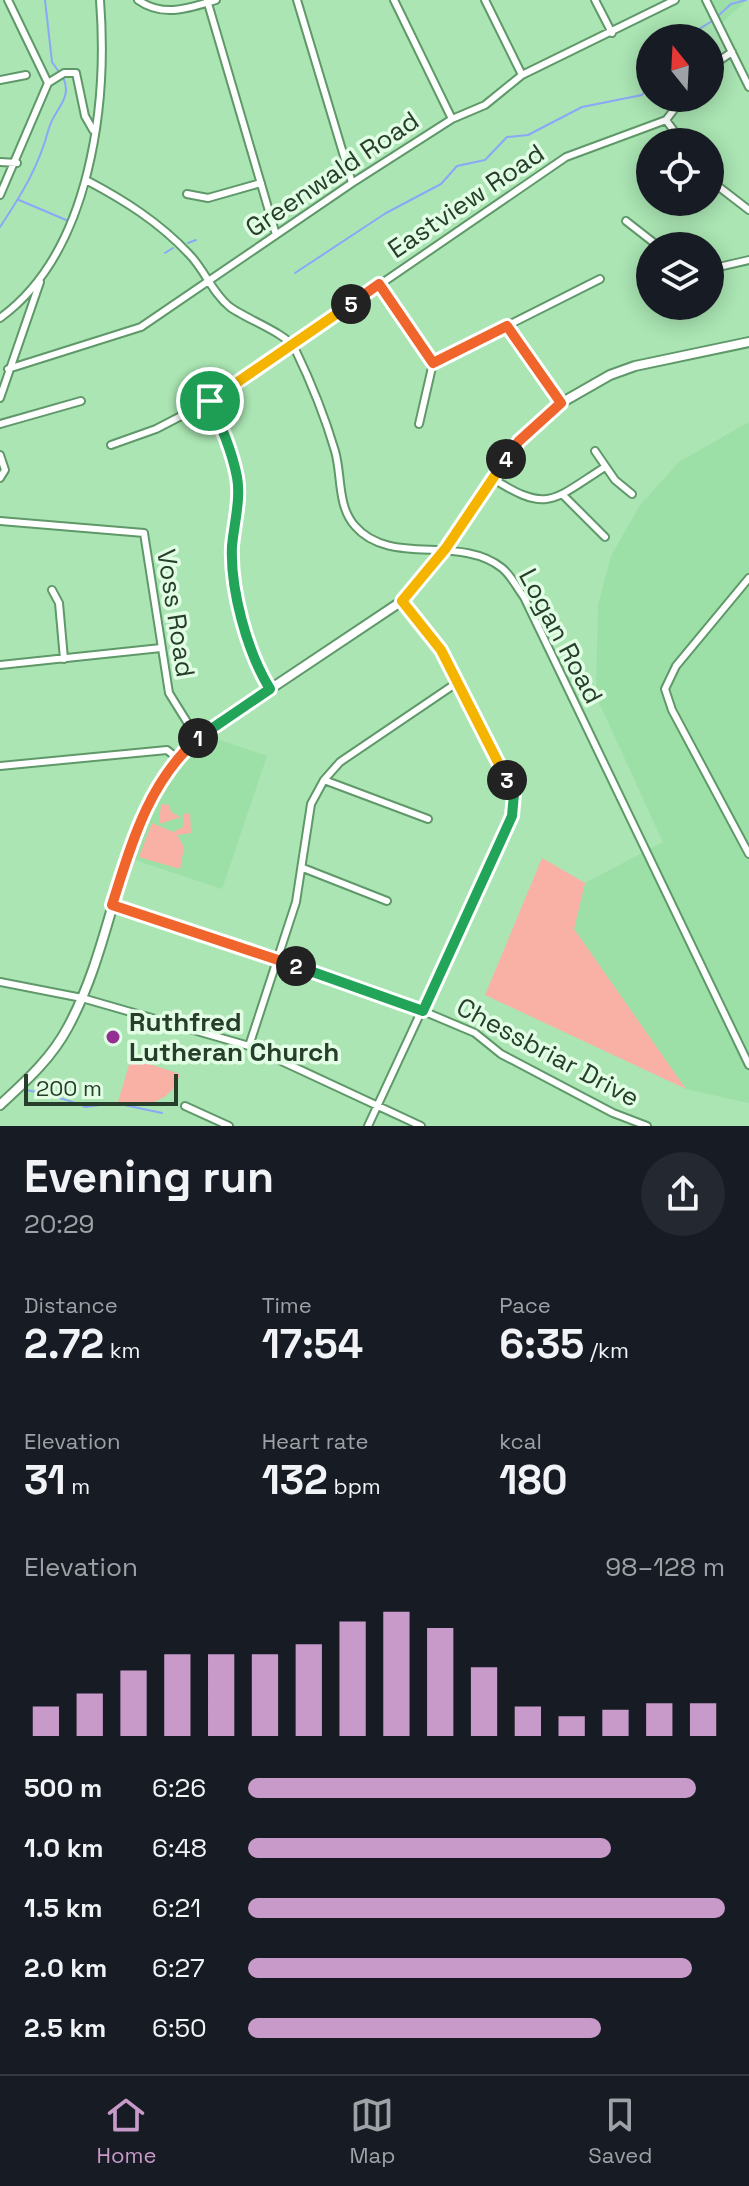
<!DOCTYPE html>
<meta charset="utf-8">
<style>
body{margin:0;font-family:"Space Grotesk",sans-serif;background:#242831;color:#f1f3f6;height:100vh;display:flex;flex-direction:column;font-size:30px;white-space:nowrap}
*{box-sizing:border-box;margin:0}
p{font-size:26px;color:#9ea1a6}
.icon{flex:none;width:44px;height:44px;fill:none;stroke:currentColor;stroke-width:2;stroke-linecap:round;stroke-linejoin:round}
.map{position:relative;height:1126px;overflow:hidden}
.sheet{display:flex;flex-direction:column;background:#171b24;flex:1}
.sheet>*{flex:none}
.needle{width:52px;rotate:342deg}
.buttons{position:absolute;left:636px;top:24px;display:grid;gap:16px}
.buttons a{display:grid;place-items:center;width:88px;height:88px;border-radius:50%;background:#171b24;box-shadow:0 4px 20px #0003;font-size:40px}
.scale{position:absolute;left:24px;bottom:20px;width:154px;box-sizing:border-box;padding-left:8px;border:4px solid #263e2a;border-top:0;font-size:22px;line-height:28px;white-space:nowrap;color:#263e2a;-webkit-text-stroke:6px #e1fee4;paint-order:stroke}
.pin{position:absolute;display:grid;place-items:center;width:68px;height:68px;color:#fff;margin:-34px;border:4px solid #fff;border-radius:50%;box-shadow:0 2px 8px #0007}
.km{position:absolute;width:40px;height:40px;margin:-20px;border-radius:50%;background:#222;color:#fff;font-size:22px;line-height:40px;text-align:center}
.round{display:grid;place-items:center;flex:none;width:84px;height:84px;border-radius:42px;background:#242831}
.overview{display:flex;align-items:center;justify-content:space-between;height:136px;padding:0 24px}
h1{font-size:44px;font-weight:800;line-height:60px}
.stats{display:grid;grid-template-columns:repeat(3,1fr);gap:12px;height:136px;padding:8px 24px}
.stats div{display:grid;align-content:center}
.stats b{font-size:40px;font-weight:800}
.stats small{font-size:22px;font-weight:400}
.stats p{font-size:22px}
.chart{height:224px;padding:16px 24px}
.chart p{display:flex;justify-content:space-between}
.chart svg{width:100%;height:144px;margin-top:8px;stroke:#c89ac9;stroke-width:6}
ul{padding:0 24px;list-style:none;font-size:26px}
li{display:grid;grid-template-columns:128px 96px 1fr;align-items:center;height:60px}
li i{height:20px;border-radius:10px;background:#c89ac9}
.dock{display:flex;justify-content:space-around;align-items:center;height:112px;border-top:2px solid #363941;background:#171b24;font-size:22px;color:#9ea1a6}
.dock a{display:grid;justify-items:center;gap:4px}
.dock .current{color:#c89ac9}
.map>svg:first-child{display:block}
</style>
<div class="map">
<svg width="749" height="1126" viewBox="0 0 749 1126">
<rect width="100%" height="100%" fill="#aae5b3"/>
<path fill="#9cdfa7" d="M711 0H747L722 23Z
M749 422V1103L686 1089 574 929 585 883 663 842 596 696 598 605 611 556 640 505 679 462Z
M211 737 267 756 222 889 132 859 157 795 192 753Z"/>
<path fill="#fab1a5" d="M161 804 169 805 171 812 181 817 159 824Z
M190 813 191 833 177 835 184 847 180 869 139 857 152 823 173 832 183 827V814Z
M542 858 585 883 574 929 686 1089 485 995Z
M131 1058 180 1074C172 1103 144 1108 118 1102Z"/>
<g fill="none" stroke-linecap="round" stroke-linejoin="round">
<path stroke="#8ba7f7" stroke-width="2" d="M45 0 52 62 59 72
M718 16 731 4 746 0
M685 38 712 21
M19 200 66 220
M0 227C22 194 39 166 49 128 55 108 73 99 63 77
M188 243 196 240
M165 253 173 248
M295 273 386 213 441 184 457 166 485 160 507 137 528 135 582 107 642 95 650 84
M27 1090C36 1092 78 1102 85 1107L115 1103 162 1113"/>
<g stroke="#5f9869" stroke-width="10">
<path id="minor" d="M8 0 48 83
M138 0C163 18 189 8 216 0
M207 0 276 235
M297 0 352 183
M394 0 452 119
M485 0 522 75
M595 0 612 33
M706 0 749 87
M710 67 732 52
M0 80 26 75
M666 120 682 142
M0 162 17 163
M86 180C124 200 159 222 189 254 204 269 213 294 230 307 244 318 288 334 295 349 310 380 325 417 335 451 342 475 337 506 355 526 390 567 460 534 502 568 511 575 517 588 524 597L749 1065
M710 180 749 210
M187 194 208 198 261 183
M0 195 48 83 64 73H76L85 116 93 130
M626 221 658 246
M710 269 749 260
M379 284 433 363 600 279
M0 318C91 252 108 104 100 0
M507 326 561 403
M8 369 141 327 352 183 452 119 485 105 522 75 675 0
M0 398 40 282
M210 401C221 426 232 450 237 477 240 499 234 524 232 546 230 590 247 652 270 689
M0 424 81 401
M419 424 433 363
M111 445 156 429 210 401 566 157 666 120 683 98
M595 451 615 480 632 494
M0 455 5 470 0 478
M492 478C548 514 553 500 605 467
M563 495 605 537
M0 521 144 533
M144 533 169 693 197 738
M749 578 676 666 665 689 672 710 749 854
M52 590 59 603 64 659
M0 665 161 648
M0 766 167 750 177 758
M324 780 428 819
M303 868 387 901
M112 905 423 1011 475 1033 501 1054 613 1113 647 1126
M0 982 82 998 249 1046 421 1126
M249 1046 296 902 311 804 324 780 340 762 458 682
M185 1106 229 1126
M368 1126 512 816 514 794 441 650 402 601"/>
</g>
<g stroke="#5f9869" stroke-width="12">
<path id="major" d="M0 1105C26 1081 51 1059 68 1027 120 931 115 819 197 738L402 601 446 548 519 441 561 403 610 375 635 366 749 342"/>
</g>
<use href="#minor" stroke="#fff" stroke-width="6"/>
<use href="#major" stroke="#fff" stroke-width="8"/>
</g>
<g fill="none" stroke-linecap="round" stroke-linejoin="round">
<g stroke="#fff" stroke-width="16">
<path id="split-1" d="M198 738 270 689C247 652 230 589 232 546 234 524 241 499 237 477 232 451 221 426 210 401"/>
</g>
<g stroke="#fff" stroke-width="16">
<path id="split-2" d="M198 738C148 783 132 842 112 905L296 966"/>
</g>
<g stroke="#fff" stroke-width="16">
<path id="split-3" d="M296 966 423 1011 512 816 514 794 507 780"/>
</g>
<g stroke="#fff" stroke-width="16">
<path id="split-4" d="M506 459 446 548 402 601 441 650 507 780"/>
</g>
<g stroke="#fff" stroke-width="16">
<path id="split-5" d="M351 304 379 284 433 363 507 326 561 403 519 441 506 459"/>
</g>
<g stroke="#fff" stroke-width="16">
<path id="split-6" d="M210 401 351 304"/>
</g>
<use href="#split-1" stroke="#22a559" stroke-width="10"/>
<use href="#split-2" stroke="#f0652b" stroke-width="10"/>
<use href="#split-3" stroke="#22a559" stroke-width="10"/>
<use href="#split-4" stroke="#f5b400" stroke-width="10"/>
<use href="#split-5" stroke="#f0652b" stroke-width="10"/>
<use href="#split-6" stroke="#f5b400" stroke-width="10"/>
</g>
<circle fill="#952e93" stroke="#e1fee4" stroke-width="3" cx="113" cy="1037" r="8"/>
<g text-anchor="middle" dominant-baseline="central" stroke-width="7" stroke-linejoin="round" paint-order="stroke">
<g font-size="26" fill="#263e2a" stroke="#e1fee4">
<text transform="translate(332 174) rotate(-34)">Greenwald Road</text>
<text transform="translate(466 201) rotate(-34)">Eastview Road</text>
<text transform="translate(176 613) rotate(81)">Voss Road</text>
<text transform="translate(561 636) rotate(62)">Logan Road</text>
<text transform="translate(548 1052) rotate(28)">Chessbriar Drive</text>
</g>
<g font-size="26" font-weight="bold" fill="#263e2a" stroke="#e1fee4" text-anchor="start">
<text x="129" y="1022">Ruthfred<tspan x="129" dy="30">Lutheran Church</tspan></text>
</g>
</g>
</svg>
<div class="buttons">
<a><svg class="needle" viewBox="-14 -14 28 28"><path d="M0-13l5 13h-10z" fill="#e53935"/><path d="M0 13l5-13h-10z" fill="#9ea1a6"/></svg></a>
<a><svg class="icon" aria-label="locate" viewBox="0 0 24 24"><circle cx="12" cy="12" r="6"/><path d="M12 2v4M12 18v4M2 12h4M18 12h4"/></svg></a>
<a><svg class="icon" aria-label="layers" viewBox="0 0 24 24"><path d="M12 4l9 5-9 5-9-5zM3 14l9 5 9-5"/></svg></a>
</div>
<div class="scale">200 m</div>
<div class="pin" style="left:210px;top:401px;background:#1e9e55"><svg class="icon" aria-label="arrive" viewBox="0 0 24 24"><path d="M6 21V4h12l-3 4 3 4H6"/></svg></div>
<b class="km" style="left:198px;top:738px">1</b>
<b class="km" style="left:296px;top:966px">2</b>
<b class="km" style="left:507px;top:780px">3</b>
<b class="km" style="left:506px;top:459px">4</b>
<b class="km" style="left:351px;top:304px">5</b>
</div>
<section class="sheet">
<div class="overview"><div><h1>Evening run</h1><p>20:29</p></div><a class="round"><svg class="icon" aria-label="share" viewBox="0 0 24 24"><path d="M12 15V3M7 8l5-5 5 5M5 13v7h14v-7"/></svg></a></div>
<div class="stats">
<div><p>Distance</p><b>2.72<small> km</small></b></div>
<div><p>Time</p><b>17:54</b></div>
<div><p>Pace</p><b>6:35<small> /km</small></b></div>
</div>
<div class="stats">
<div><p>Elevation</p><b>31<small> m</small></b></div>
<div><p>Heart rate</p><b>132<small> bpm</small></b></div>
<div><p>kcal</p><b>180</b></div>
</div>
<div class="chart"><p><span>Elevation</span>98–128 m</p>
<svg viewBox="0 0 160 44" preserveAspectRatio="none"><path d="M5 44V35M15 44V31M25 44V24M35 44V19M45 44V19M55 44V19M65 44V16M75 44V9M85 44V6M95 44V11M105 44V23M115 44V35M125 44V38M135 44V36M145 44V34M155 44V34"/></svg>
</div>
<ul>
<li><b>500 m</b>6:26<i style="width:94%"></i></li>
<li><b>1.0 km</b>6:48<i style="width:76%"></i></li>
<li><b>1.5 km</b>6:21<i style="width:100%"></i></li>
<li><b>2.0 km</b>6:27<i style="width:93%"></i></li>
<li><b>2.5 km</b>6:50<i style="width:74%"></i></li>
</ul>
</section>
<nav class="dock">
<a class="current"><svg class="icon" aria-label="home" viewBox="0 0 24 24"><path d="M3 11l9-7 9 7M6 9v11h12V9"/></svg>Home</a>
<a><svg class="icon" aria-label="map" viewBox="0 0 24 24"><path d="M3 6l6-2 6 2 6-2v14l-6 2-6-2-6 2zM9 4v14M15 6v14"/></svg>Map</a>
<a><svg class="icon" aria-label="saved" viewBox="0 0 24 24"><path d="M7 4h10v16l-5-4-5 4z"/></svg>Saved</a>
</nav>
